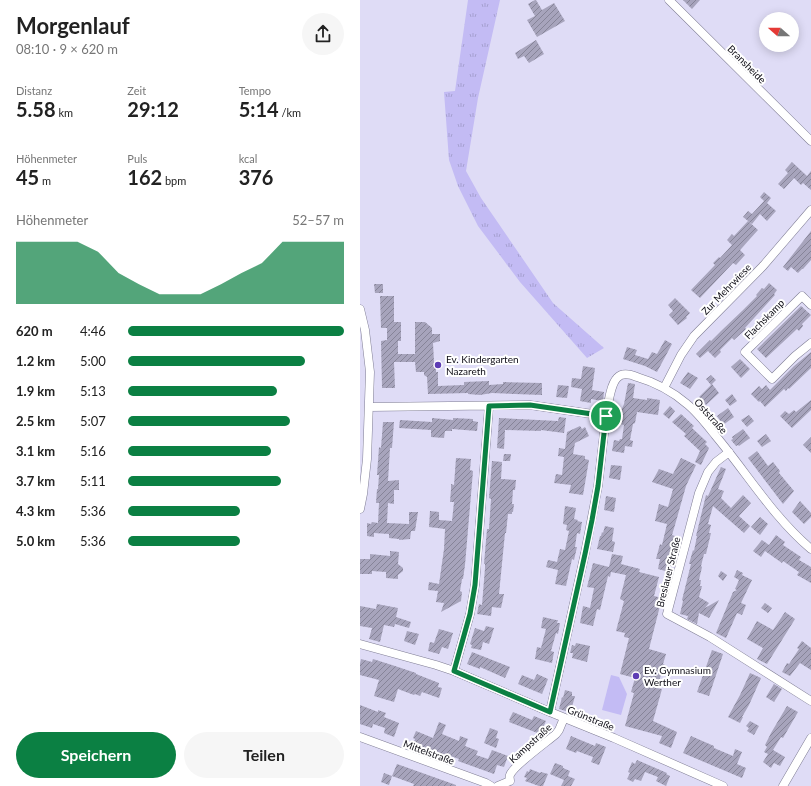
<!DOCTYPE html>
<html lang="de">
<meta charset="utf-8">
<style>
body{margin:0;font-family:Lato,sans-serif;background:#f6f6f6;color:#222;height:100vh;display:flex;flex-direction:column;font-size:15px;white-space:nowrap}
*{box-sizing:border-box;margin:0}
p{font-size:13px;color:#767676}
.icon{flex:none;width:22px;height:22px;fill:none;stroke:currentColor;stroke-width:2;stroke-linecap:round;stroke-linejoin:round}
.map{position:relative;flex:1;overflow:hidden}
.details{display:flex;flex-direction:column;background:#fff;width:360px}
.details>*{flex:none}
.needle{width:26px;rotate:291deg}
.controls{position:absolute;left:399px;top:12px;display:grid;gap:8px}
.controls a{display:grid;place-items:center;width:40px;height:40px;border-radius:50%;background:#fff;box-shadow:0 2px 10px #0003;font-size:20px}
.pin{position:absolute;display:grid;place-items:center;width:34px;height:34px;color:#fff;margin:-17px;border:2px solid #fff;border-radius:50%;box-shadow:0 1px 4px #0007}
.round{display:grid;place-items:center;flex:none;width:42px;height:42px;border-radius:21px;background:#f6f6f6}
.headline{display:flex;align-items:center;justify-content:space-between;height:68px;padding:0 16px}
h1{font-size:22px;font-weight:700;line-height:30px}
.metrics{display:grid;grid-template-columns:repeat(3,1fr);gap:6px;height:68px;padding:4px 16px}
.metrics div{display:grid;align-content:center}
.metrics b{font-size:20px;font-weight:700}
.metrics small{font-size:11px;font-weight:400}
.metrics p{font-size:11px}
.chart{height:112px;padding:8px 16px}
.chart p{display:flex;justify-content:space-between}
.chart svg{width:100%;height:72px;margin-top:4px;fill:#0b8043;opacity:.7}
.cta{display:flex;gap:8px;margin-top:auto;padding:8px 16px}
.cta a{flex:1;height:46px;border-radius:24px;background:#0b8043;color:#fff;font-size:16px;font-weight:700;line-height:46px;text-align:center}
.cta a+a{background:#f6f6f6;color:#222}
ul{padding:0 16px;list-style:none;font-size:13px}
li{display:grid;grid-template-columns:64px 48px 1fr;align-items:center;height:30px}
li i{height:10px;border-radius:5px;background:#0b8043}
main{display:flex;flex:1;min-height:0}
.map>svg:first-child{display:block}
</style>
<main>
<section class="details">
<div class="headline"><div><h1>Morgenlauf</h1><p>08:10 · 9 × 620 m</p></div><a class="round"><svg class="icon" aria-label="share" viewBox="0 0 24 24"><path d="M12 15V3M7 8l5-5 5 5M5 13v7h14v-7"/></svg></a></div>
<div class="metrics">
<div><p>Distanz</p><b>5.58<small> km</small></b></div>
<div><p>Zeit</p><b>29:12</b></div>
<div><p>Tempo</p><b>5:14<small> /km</small></b></div>
</div>
<div class="metrics">
<div><p>Höhenmeter</p><b>45<small> m</small></b></div>
<div><p>Puls</p><b>162<small> bpm</small></b></div>
<div><p>kcal</p><b>376</b></div>
</div>
<div class="chart"><p><span>Höhenmeter</span>52–57 m</p>
<svg viewBox="0 0 160 44" preserveAspectRatio="none"><path d="M0 44V6L10 6L20 6L30 6L40 12L50 25L60 32L70 38L80 38L90 38L100 32L110 25L120 19L130 6L140 6L150 6L160 6V44z"/></svg>
</div>
<ul>
<li><b>620 m</b>4:46<i style="width:100%"></i></li>
<li><b>1.2 km</b>5:00<i style="width:82%"></i></li>
<li><b>1.9 km</b>5:13<i style="width:69%"></i></li>
<li><b>2.5 km</b>5:07<i style="width:75%"></i></li>
<li><b>3.1 km</b>5:16<i style="width:66%"></i></li>
<li><b>3.7 km</b>5:11<i style="width:71%"></i></li>
<li><b>4.3 km</b>5:36<i style="width:52%"></i></li>
<li><b>5.0 km</b>5:36<i style="width:52%"></i></li>
</ul>
<div class="cta"><a>Speichern</a><a>Teilen</a></div>
</section>
<div class="map">
<svg width="451" height="786" viewBox="0 0 451 786">
<defs>
<pattern id="grass-tufts" width="24" height="20" patternUnits="userSpaceOnUse"><rect width="24" height="20" fill="#c3bbf4"/><path d="M3 7l-1-3M5 7V3M7 7l1-3M15 17l-1-3M17 17v-4M19 17l1-3" fill="none" stroke="#a6a0d0"/></pattern>
<pattern id="building-hatch" width="6" height="6" patternUnits="userSpaceOnUse"><rect width="6" height="6" fill="#a7a4bc"/><path d="M-1 1l2-2M0 6l6-6M5 7l2-2" fill="none" stroke="#868498"/></pattern>
</defs>
<rect width="100%" height="100%" fill="#dfdcf6"/>
<path fill="url(#grass-tufts)" d="M108 0H140L118 98 106 171 121 198 193 303 244 348 227 358 160 282 118 226 98 186 89 160 84 92 95 91Z"/>
<path fill="#c3bbf4" d="M251 675 259 677 267 694 261 715 242 710Z"/>
<path fill="url(#building-hatch)" d="M175 0H176L182 10 194 3 205 21 177 37 167 20 175 16 168 4Z
M323 0H340L332 9Z
M176 40 184 54 169 63 164 56 158 59 155 53Z
M432 162 447 176 451 171V190L443 183 441 185 434 178 424 189 418 184 428 173 425 170Z
M404 192 411 198 407 203 416 211 407 221 400 214 392 224 383 217 388 211 392 214 404 201 400 197Z
M388 221 398 230 380 250 385 255 376 265 373 263 340 298 331 290 355 265 353 263 359 257 360 258 372 245 367 240 372 234 374 236Z
M451 231V260L443 269H442L438 273 431 267 428 271 423 267Z
M409 283 417 290 414 294 415 295 385 328 386 329 374 340 372 338 360 350 361 352 355 358 348 351 340 358 336 354 350 340 351 341 361 331 382 311 397 296 396 295 402 288 404 289Z
M14 284H23V293H15Z
M20 296H34V322H41V341H38V354H55V322H65L72 328V334H80V341L73 343 74 362H76V372H78V386L104 385V382L129 381V385L143 384V382L182 383V395L132 393 120 395 108 394V393L68 394 67 377 64 375V372H56L55 362H34L35 388H22L21 341 27 340V328H21Z
M315 298 330 313 326 317 327 318 318 325 309 315 313 311 308 305Z
M441 306 451 315 442 324 443 326 439 331 437 329 406 358 397 349Z
M305 340 312 344 297 372 285 366 263 359 267 347 277 350 275 355 288 359 292 352 297 354Z
M451 352V368L429 389 428 388 426 391 424 389 405 407 400 401 399 402 391 394 399 386 402 389 406 385 410 390 434 366Z
M380 359 390 369 381 378 371 367Z
M223 366 235 368 232 390 244 392 243 401 231 399V403L220 401 222 389 211 387 212 378 221 379Z
M328 372 338 378 330 389 320 383Z
M351 375 356 380 352 384 359 393 346 405 339 397 351 385 346 379Z
M268 383 275 384 273 398 287 400V398L300 400 298 415 277 412 275 423 273 424 270 440 273 441 272 447 265 446 264 453 252 451 254 440 259 441 260 439H262L264 425 260 424 261 416V411L264 404Z
M198 385 209 386 207 398 196 397Z
M372 394 377 401 370 406 365 400Z
M451 400V410L432 428 420 416 425 411 429 414 434 410 436 412Z
M310 406 315 411 309 419 303 414Z
M368 408 374 417 363 425 357 416Z
M321 414 334 426 332 428 347 442 345 444 349 448 341 465 335 462 340 451 324 436 326 434 312 422Z
M389 415 394 421 387 427 381 420Z
M199 417 206 418 204 433 181 430V431L145 430 144 449 137 448 139 418 198 421Z
M72 418 93 420V418L113 419V421L118 422 117 431 92 429V431H85L84 438 71 437V430L39 428 40 420 72 422Z
M23 422H34L32 448H30L28 481 39 480V490H34V504L28 503 27 523 49 524V512H58L55 531H51L50 539 39 540V539L29 538V534L14 533V537L7 536V523L11 524 12 522 18 523 19 503H16L17 489H18L19 475H17L19 447 21 448Z
M220 426 222 429 225 427 229 436 215 443 213 454 225 456V459L229 460 223 495 209 493 211 485 194 483 196 474 202 475 204 457 198 456 199 448 205 449 207 432Z
M383 429 390 438 379 446 378 445 376 446 371 440 373 439 372 437Z
M406 434 411 441 402 447 397 441Z
M451 437V453L443 445Z
M397 451 408 466 413 462 420 471 419 473 434 491 423 504 388 458Z
M144 454H151L150 461H143Z
M96 458 111 459 110 470 113 471 105 565 103 579H102L100 591 102 592 101 601 81 612 84 603 76 602 78 591 68 590 69 582 79 584 84 549 85 529 69 527 70 511 79 512V520L92 521 94 502H90L91 489V484L94 485Z
M321 458 336 465 326 486 315 525 312 535 315 536 310 557 314 558 309 572 298 569 300 559H296L300 544 302 545 307 524 295 521 299 504 308 507 313 489 292 482 299 469 313 474Z
M132 461 142 462 141 479 156 480 155 490H153L152 504H154L153 512H152V514H148L146 533H145L139 594H144L141 608 132 607 131 616 117 614 119 604 122 605 125 568V564H124L127 529H129L131 499 129 498Z
M251 465 262 466 260 480 249 478Z
M361 467 366 469 358 489 364 491 361 498 371 508 383 495 391 503 379 516 390 526 384 533 353 506 348 524 351 525 349 533H351L346 554H344L341 566 342 567 339 580H341L340 586H342L339 597 349 603 345 608 359 600 349 618 339 613 337 624 327 619 328 616 320 614 323 601 322 600 331 564H329L333 550 334 551 337 536H336L346 495 348 496Z
M246 496 256 498 254 512 244 510Z
M440 501 451 513V517L444 524 432 512Z
M205 506 216 508 214 519 218 520 217 521 222 522 220 534 217 533 215 547H217L214 560 212 559 206 586 195 584 198 570 186 567 188 560 197 562 200 549 205 550 209 531 206 530 207 525 203 524Z
M400 517 408 524 400 535 391 527Z
M245 526 254 528 252 541 255 542 253 552 237 549 240 536H241L242 532 243 533Z
M416 535 425 542 423 545 441 557 439 560 451 567V583L437 575 439 572 423 561 422 563 405 551 401 557 393 551 402 540 409 545Z
M30 551 39 552 38 564 43 568V571L38 575V579L26 578V572L12 571V574H0V559H10V554L30 556Z
M252 554 263 556 261 564 280 569 279 572 299 577 294 596 302 598 289 649 306 654 303 664 305 665 296 688 302 689 293 721 317 732 311 748 299 743 302 736 265 726 274 693 271 692 275 678 260 674 269 638 264 637 265 633 256 631 264 601 260 599 266 575 251 572 250 577 248 576 240 610 237 609 233 626 220 623 223 606 230 608 234 588 227 587 233 563 249 567Z
M377 570 383 573 382 575 392 580 381 603 386 605 382 615 377 613 366 638 356 633 373 592 377 590 375 589 379 580 374 577Z
M361 571 367 575 363 581 358 576Z
M405 603 412 608 408 613 401 608Z
M17 604 38 608 36 617 51 622 49 628 35 624 34 627 24 625 20 642 9 639 12 628 0 626V606L16 609Z
M425 612 435 619 407 664 397 659 403 648 387 639 397 621 413 630Z
M183 617 196 620H198L197 623H200L198 634 196 633 191 651 194 652 192 663 175 659 177 647 181 648 186 629 181 628Z
M126 626 134 628 129 644 123 642 121 650 111 648 112 645 110 644 115 628 124 631Z
M79 629 93 633 88 649 82 647 79 654 68 651 70 642 74 643Z
M47 631 59 634 55 645 44 641Z
M442 641 451 648V670L440 663 430 676 422 672 427 663 429 664 439 649 437 648Z
M216 643 230 646 227 662 212 658 213 653H210L212 645 215 646Z
M352 650 363 654 349 696 337 692Z
M112 652 150 667 145 678 120 667V669L107 664Z
M1 659 12 662 13 659 35 666 56 673V674L79 683 78 687 82 688 79 698 62 692 60 696 55 694 54 695 38 689 34 702 14 696 19 680 0 675V664Z
M390 673 401 678 389 705 382 717H383L380 723 368 717 380 695Z
M177 674 188 679 182 694 158 684 162 675 174 680Z
M414 684 422 689 414 702 406 697Z
M205 690 212 692V696H215L212 707H211L209 712 199 709 202 697 203 698Z
M0 705 18 712V710L26 713 24 717 39 723 34 737 24 733 25 728 13 724 12 728 0 724Z
M427 706 438 712 423 738 421 737 413 750 425 757 420 766 414 763 411 768 403 762 408 754 404 752 407 747 405 745 411 733Z
M153 712 172 720 174 716 186 721 180 734 149 722 150 720H149Z
M390 721 399 726 394 735 387 731 389 728 386 726Z
M79 722 86 725 82 734 99 741 100 736 108 739 105 746 118 751 116 755 128 759 132 750 148 756 144 767 137 765 134 774 98 761 99 759 85 754V756L53 744 55 739 53 738 56 731 73 738Z
M130 728 138 731 136 738 139 739 136 748 124 743Z
M211 736 235 746 236 743 246 747 239 765 231 762 233 757 217 751 216 753 206 749Z
M331 736 354 746V748L373 756 375 749 382 752 377 764 386 768 382 778 323 753Z
M277 760 307 773 306 774 310 776 306 786 296 781 298 777 285 772 281 781 275 779 273 782 267 779 270 773 268 772 272 762 275 764Z
M195 763 203 766V768L210 771 208 776 215 779 211 786H201L204 780 190 774Z
M37 764 96 785V786H53L54 784 32 776Z
M170 769 180 773 181 772 188 774 183 786H179L165 781 167 778 164 777 167 771 169 772Z
M24 773 32 776 29 785 21 782Z"/>
<g fill="none" stroke-linecap="round" stroke-linejoin="round">
<g stroke="#7f7d94" stroke-width="9">
<path id="minor" d="M309 0 451 141
M451 305 442 296 385 352 412 379 435 356 451 343
M0 309 5 330 10 372 7 459 3 494 0 509
M304 388 321 355 334 336 403 266 451 210
M9 407 170 405 246 416C248 406 250 385 257 378 262 372 270 374 277 377 294 382 313 392 327 404 337 412 347 425 355 435 387 473 413 517 451 549
M369 452 356 462 348 472 339 493 307 614 350 637 451 701
M0 644 76 665 94 671 190 712 254 738 363 786
M94 671 110 614 115 585 129 406
M190 712 225 553 238 486 246 416
M0 737 126 783 131 786
M150 781C150 779 149 777 150 775 153 766 188 741 196 734L199 730 204 718
M138 786 150 781
M423 786 451 738"/>
</g>
<use href="#minor" stroke="#fff" stroke-width="8"/>
</g>
<g fill="none" stroke-linecap="round" stroke-linejoin="round">
<g stroke="#fff" stroke-width="8">
<path id="route" d="M170 405 246 416 238 486 232 520 225 554 190 712 94 671 110 614 115 585 129 406Z"/>
</g>
<use href="#route" stroke="#0b8043" stroke-width="5"/>
</g>
<g fill="#5d3cb4" stroke="#fff" stroke-width="1.5">
<circle cx="78" cy="365" r="4"/>
<circle cx="276" cy="676" r="4"/>
</g>
<g text-anchor="middle" dominant-baseline="central" stroke-width="4" stroke-linejoin="round" paint-order="stroke">
<g font-size="10" fill="#0f0e17" stroke="#fff">
<text transform="translate(387 64) rotate(45)">Bransheide</text>
<text transform="translate(366 289) rotate(-46)">Zur Mehrwiese</text>
<text transform="translate(404 319) rotate(-45)">Flachskamp</text>
<text transform="translate(351 416) rotate(48)">Oststraße</text>
<text transform="translate(308 572) rotate(-76)">Breslauer Straße</text>
<text transform="translate(231 718) rotate(22)">Grünstraße</text>
<text transform="translate(170 743) rotate(-42)">Kampstraße</text>
<text transform="translate(69 752) rotate(20)">Mittelstraße</text>
</g>
<g font-size="10" fill="#0f0e17" stroke="#fff" text-anchor="start">
<text x="86" y="359">Ev. Kindergarten<tspan x="86" dy="12">Nazareth</tspan></text>
<text x="284" y="670">Ev. Gymnasium<tspan x="284" dy="12">Werther</tspan></text>
</g>
</g>
</svg>
<div class="controls">
<a><svg class="needle" viewBox="-14 -14 28 28"><path d="M0-13l5 13h-10z" fill="#e53935"/><path d="M0 13l5-13h-10z" fill="#767676"/></svg></a>
</div>
<div class="pin" style="left:246px;top:416px;background:#1e9e55"><svg class="icon" aria-label="arrive" viewBox="0 0 24 24"><path d="M6 21V4h12l-3 4 3 4H6"/></svg></div>
</div>
</main>
